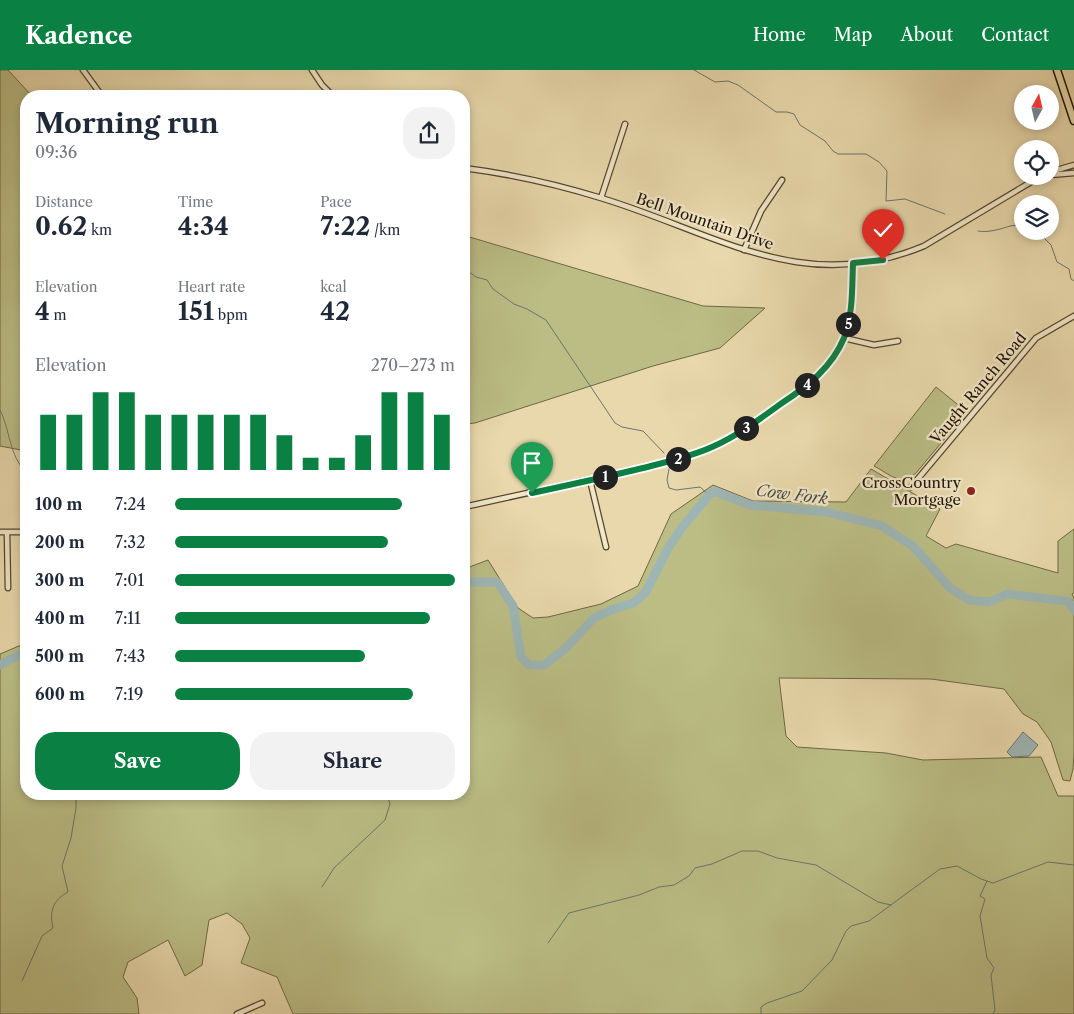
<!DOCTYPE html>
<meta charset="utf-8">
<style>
body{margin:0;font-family:"Libre Caslon Text",serif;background:#f2f2f3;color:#1f2937;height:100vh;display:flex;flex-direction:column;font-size:19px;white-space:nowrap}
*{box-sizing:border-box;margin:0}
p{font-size:16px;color:#747a83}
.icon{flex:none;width:28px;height:28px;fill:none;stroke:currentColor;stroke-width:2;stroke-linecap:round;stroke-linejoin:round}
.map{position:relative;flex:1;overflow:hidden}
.panel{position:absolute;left:20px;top:20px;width:450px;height:710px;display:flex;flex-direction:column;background:#fff;border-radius:20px;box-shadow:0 2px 8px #0003}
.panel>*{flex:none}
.needle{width:32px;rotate:8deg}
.buttons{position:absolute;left:1014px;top:15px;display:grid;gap:10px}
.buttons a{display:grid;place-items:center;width:45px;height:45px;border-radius:50%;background:#fff;box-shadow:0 2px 8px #0003;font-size:25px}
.pin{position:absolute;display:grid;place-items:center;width:42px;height:42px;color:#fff;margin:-51px -21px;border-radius:50% 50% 50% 0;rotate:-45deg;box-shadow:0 0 5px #0007}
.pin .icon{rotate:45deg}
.km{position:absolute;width:25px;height:25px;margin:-12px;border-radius:50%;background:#222;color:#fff;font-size:14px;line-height:25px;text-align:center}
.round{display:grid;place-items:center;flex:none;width:52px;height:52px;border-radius:20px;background:#f2f2f3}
.summary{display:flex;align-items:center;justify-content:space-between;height:85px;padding:0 15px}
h1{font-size:28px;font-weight:700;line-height:38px}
.metrics{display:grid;grid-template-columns:repeat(3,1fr);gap:8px;height:85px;padding:5px 15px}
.metrics div{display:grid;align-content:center}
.metrics b{font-size:25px;font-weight:700}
.metrics small{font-size:14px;font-weight:400}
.metrics p{font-size:14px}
.chart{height:140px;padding:10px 15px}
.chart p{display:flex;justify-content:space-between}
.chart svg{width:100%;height:90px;margin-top:5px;stroke:#0b8043;stroke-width:6}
.action{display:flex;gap:10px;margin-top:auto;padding:10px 15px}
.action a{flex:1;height:58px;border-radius:20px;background:#0b8043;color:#fff;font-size:20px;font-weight:700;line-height:58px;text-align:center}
.action a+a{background:#f2f2f3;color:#1f2937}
ul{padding:0 15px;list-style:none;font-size:16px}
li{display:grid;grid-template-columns:80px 60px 1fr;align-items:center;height:38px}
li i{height:12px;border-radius:6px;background:#0b8043}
header{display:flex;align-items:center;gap:30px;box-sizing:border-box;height:70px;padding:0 25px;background:#0b8043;color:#fff}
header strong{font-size:24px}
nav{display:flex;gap:28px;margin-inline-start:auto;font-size:18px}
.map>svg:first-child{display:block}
</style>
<header>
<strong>Kadence</strong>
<nav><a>Home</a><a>Map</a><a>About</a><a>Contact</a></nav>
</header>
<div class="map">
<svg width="1074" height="944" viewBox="0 0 1074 944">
<rect width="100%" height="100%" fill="#e8d8ab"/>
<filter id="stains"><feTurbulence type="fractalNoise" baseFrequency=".004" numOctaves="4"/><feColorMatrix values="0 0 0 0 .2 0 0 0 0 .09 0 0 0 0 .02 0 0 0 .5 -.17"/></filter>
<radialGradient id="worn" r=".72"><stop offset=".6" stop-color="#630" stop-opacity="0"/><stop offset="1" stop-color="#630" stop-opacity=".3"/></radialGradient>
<path fill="#bbbd85" stroke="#6e6844" d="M0 0H8L32 26H26V381L0 376Z
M466 166 703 236 765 238 720 278 653 296 475 353 464 354V168Z
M936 317 967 342 916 403C899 416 891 405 874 396Z
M871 399 940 439 926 466 946 478 956 474 1058 503V471L1074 459V523L1072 524 1074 528V683L1073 699 1070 711 1063 710 1051 672 1037 652 1023 644 1004 619 931 609 779 608 786 666 797 677 886 683 923 690 1041 687 1058 726H1074V944H293L277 907 241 893 250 868 242 854 227 843 209 850 202 895 185 906 168 870 128 892 123 907 137 928 139 944H0V584L26 573V724H464V499L488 490 518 538 533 548 548 547 601 534 638 516 671 444 713 415 753 431 846 432Z"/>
<path fill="#9db6b5" stroke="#6b756e" d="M1023 662 1038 675 1029 686 1012 687 1007 682Z"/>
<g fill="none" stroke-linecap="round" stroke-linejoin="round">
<path stroke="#6b756e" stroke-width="1" d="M694 0 715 12 728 11 738 15 776 42H787L794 44 800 55 825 71 833 81 838 84H866L879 92 887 101 886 131 905 129 945 144
M978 161C988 163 1001 159 1010 156 1014 155 1018 156 1022 155
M1037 161 1051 175 1057 192 1069 199 1071 209 1074 211
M464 198 476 207 487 210 493 219 514 234 527 239 546 250 615 353 622 357 643 361 664 383
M0 340C10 359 9 386 26 402
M669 399 667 410 669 418 676 420 700 417 709 425
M987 811 980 826 985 829 980 846 987 888 994 898 991 905 995 940 993 944
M322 817 334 798 385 750 390 734 387 724
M548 873 569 843 639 825 659 817 674 815 689 806 695 798 712 794 742 781H758L777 788 816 795 878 832 891 835
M22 911 42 866 53 858C49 841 53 830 68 822L62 796 71 768 76 738V724
M761 944V937L767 933 802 921 832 890 846 861 851 856 869 851 940 799 957 796 981 809 993 813 1048 792 1074 795"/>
<path stroke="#9db6b5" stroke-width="9" d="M464 512H497L513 536 521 587 529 595H544L565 579 594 548 611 540 633 533 645 523 670 475 684 455 709 425 714 421 750 435 826 442 882 456 914 477 949 517 969 530 989 532 1007 524 1065 531 1069 532 1074 540
M0 595 26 581"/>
<g stroke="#53452d" stroke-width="7">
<path id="street" d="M83 0 102 26
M312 0 322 15 333 26
M464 98C510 104 556 114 601 128 714 162 802 227 924 176L1041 106
M1050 102 1074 95
M1050 105 1074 103
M601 128 625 54
M744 180 761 141 782 110
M844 268 874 275 898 271
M590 410 606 477
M911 417 1036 268 1074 246
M464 437 668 392 711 378 731 367 801 320 825 299 844 268 849 251 853 193
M0 462H26
M7 462 8 518
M237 944 262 933"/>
</g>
<g stroke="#211403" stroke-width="9">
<path id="primary" d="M1057 0 1074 51"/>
</g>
<use href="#street" stroke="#f0e6c8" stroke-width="4.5"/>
<use href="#primary" stroke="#e8d8ab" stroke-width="6"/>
</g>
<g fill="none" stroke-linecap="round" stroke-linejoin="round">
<g stroke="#fff" stroke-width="10">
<path id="route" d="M532 423C569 415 606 407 643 398 666 392 690 387 712 377 737 366 760 349 782 333 808 316 832 297 844 268 853 245 852 218 853 193L883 190"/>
</g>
<use href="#route" stroke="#0b8043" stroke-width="6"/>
</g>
<circle fill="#8f2418" stroke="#f0e6c8" stroke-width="2" cx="971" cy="421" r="5"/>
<g text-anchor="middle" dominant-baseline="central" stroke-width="4.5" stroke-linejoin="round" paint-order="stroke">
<g font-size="15" fill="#211403" stroke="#f0e6c8">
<text transform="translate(705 151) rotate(19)">Bell Mountain Drive</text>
<text transform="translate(978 318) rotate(-50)">Vaught Ranch Road</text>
</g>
<g font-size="15" fill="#211403" stroke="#f0e6c8" text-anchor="end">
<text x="961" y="412">CrossCountry<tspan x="961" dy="17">Mortgage</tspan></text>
</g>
<g font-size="16" font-style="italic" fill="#4c4d41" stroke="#f0e6c8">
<text transform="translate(792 424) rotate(7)">Cow Fork</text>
</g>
</g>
<rect width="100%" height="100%" filter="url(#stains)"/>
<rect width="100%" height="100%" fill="url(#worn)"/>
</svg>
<div class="buttons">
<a><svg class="needle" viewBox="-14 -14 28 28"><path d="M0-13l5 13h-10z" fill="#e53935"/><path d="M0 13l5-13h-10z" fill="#747a83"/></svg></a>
<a><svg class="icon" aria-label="locate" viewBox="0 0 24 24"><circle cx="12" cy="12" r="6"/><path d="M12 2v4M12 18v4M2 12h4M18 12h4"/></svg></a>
<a><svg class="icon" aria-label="layers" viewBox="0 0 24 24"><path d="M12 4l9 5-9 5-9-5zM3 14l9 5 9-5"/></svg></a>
</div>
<div class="pin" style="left:532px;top:423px;background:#1e9e55"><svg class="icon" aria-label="arrive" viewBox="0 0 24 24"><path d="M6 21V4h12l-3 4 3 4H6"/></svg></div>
<div class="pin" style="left:883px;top:190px;background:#d93025"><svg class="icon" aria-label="check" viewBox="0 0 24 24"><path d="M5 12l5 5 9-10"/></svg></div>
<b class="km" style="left:605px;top:407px">1</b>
<b class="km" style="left:678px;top:389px">2</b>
<b class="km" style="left:746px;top:358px">3</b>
<b class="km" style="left:807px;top:315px">4</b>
<b class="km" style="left:848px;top:254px">5</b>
<section class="panel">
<div class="summary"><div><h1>Morning run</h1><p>09:36</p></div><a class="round"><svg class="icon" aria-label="share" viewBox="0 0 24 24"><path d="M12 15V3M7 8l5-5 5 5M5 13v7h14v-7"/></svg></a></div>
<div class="metrics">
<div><p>Distance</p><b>0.62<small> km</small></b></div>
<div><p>Time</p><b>4:34</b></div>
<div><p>Pace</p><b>7:22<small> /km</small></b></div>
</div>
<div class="metrics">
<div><p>Elevation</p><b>4<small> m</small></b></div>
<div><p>Heart rate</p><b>151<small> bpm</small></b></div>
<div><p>kcal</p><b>42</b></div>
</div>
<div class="chart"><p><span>Elevation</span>270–273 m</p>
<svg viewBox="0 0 160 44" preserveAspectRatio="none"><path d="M5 44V17M15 44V17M25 44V6M35 44V6M45 44V17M55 44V17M65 44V17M75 44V17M85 44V17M95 44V27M105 44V38M115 44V38M125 44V27M135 44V6M145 44V6M155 44V17"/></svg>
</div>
<ul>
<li><b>100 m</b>7:24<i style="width:81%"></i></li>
<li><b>200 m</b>7:32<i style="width:76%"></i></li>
<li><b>300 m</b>7:01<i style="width:100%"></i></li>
<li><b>400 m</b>7:11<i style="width:91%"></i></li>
<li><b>500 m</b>7:43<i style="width:68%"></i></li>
<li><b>600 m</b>7:19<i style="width:85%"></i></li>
</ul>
<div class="action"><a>Save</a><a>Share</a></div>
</section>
</div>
